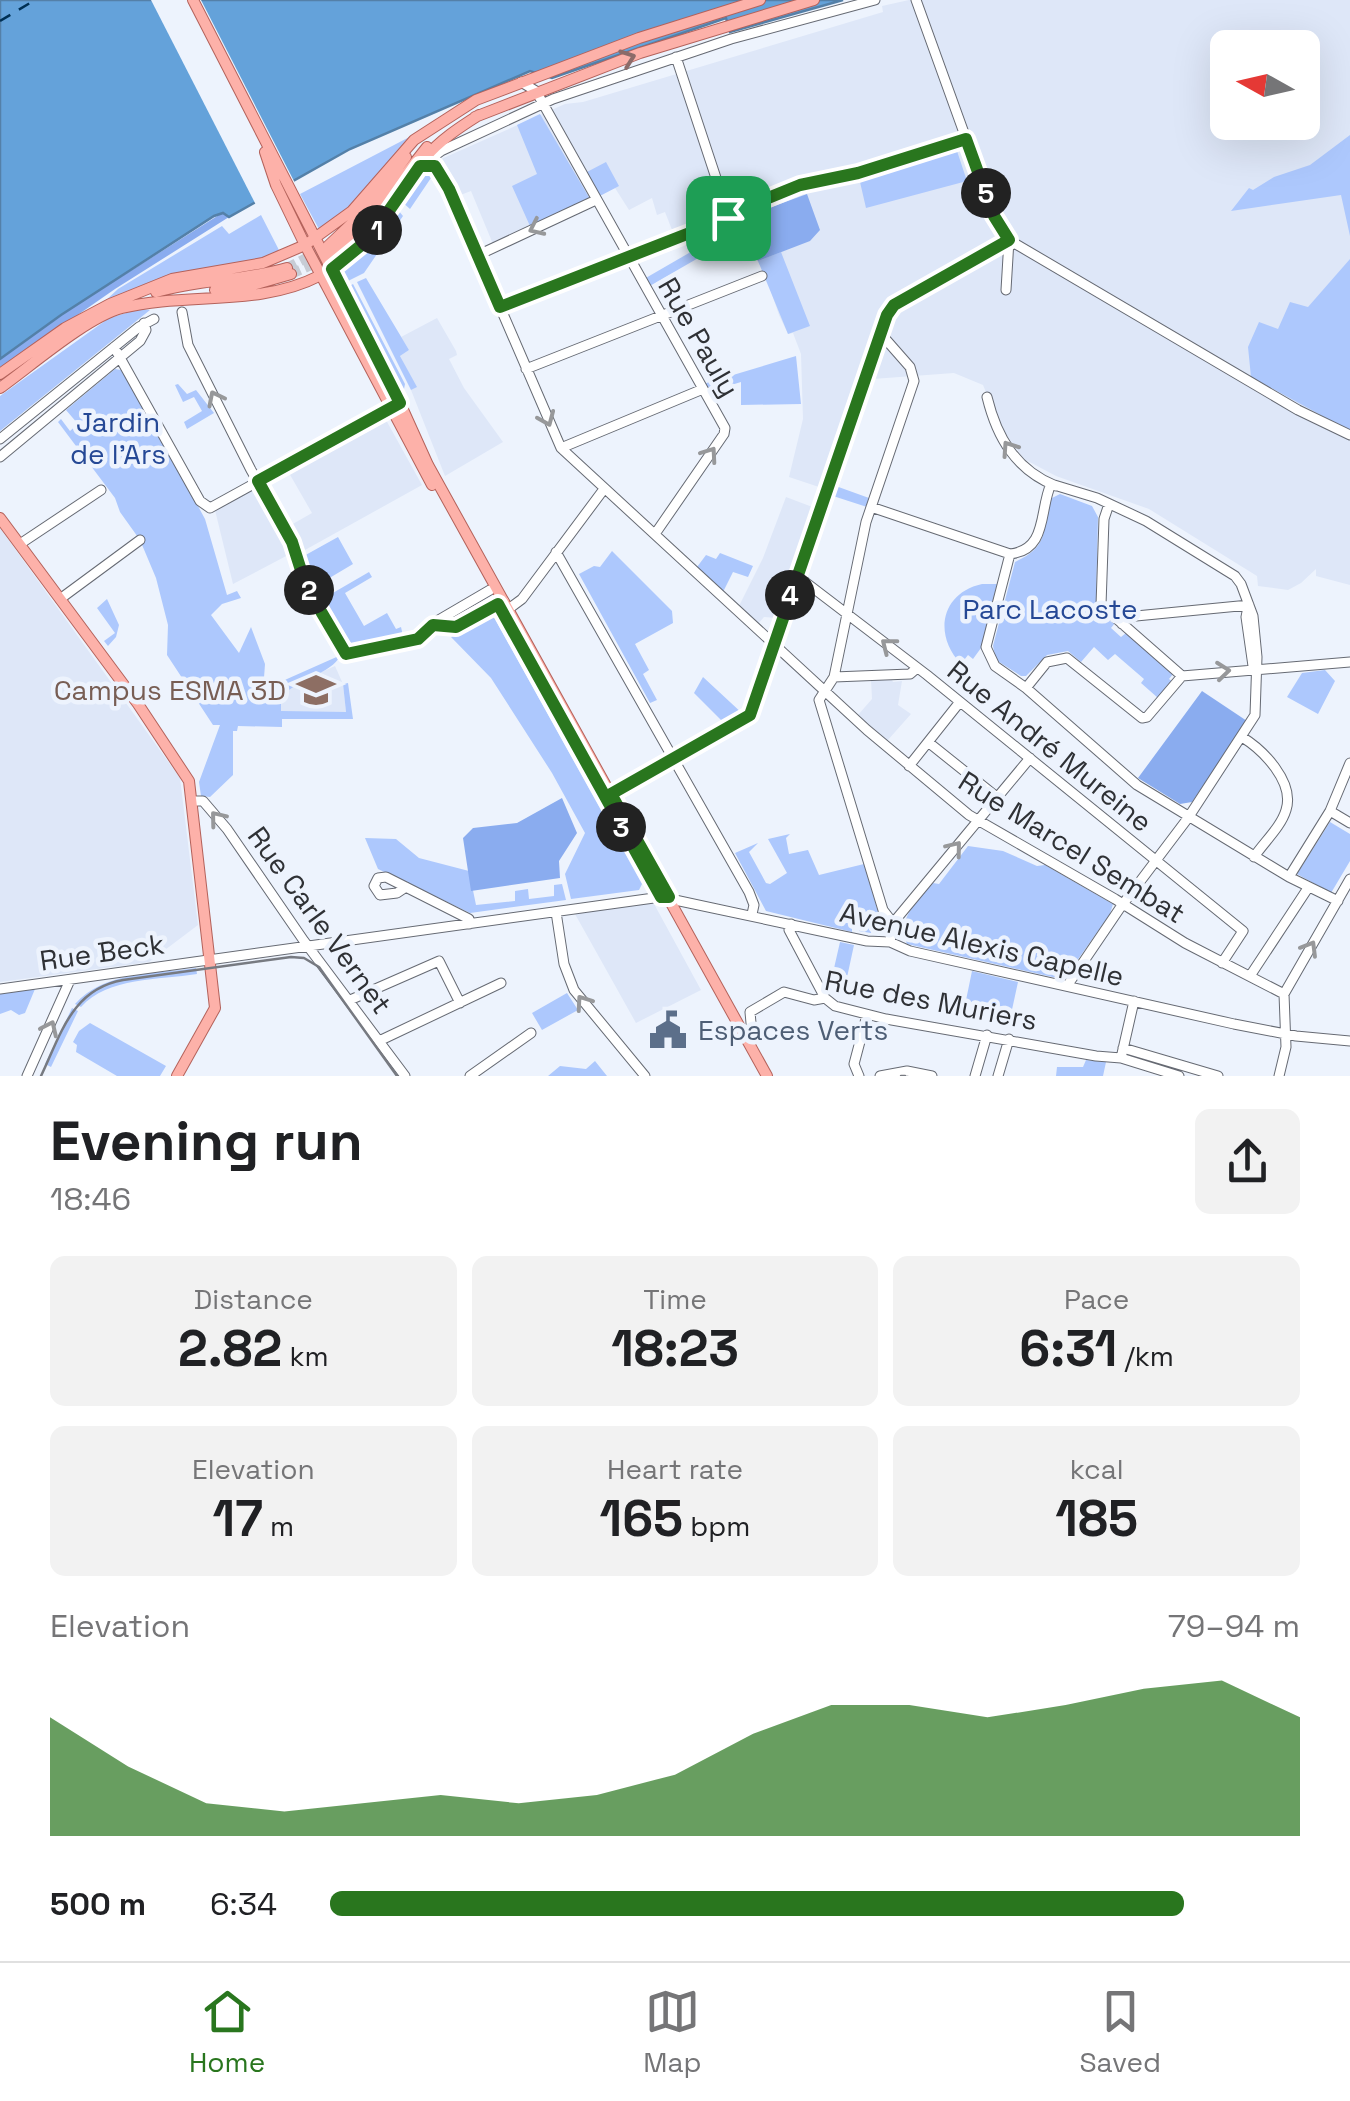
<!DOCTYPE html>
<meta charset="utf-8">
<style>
body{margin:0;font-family:"Space Grotesk",sans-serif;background:#f2f2f2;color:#202124;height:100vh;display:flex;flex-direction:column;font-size:38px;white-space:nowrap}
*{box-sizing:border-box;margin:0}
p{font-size:32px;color:#757577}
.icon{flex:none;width:55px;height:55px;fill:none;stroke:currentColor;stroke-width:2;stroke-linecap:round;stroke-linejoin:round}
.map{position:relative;height:1076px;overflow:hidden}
.sheet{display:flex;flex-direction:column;background:#fff;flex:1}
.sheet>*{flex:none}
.needle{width:65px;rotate:278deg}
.tools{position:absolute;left:1210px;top:30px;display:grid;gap:20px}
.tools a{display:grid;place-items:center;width:110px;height:110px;border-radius:15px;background:#fff;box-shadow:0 10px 40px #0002;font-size:50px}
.pin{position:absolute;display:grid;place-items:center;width:85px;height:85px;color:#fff;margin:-42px;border-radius:20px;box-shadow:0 5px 15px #0006}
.km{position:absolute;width:50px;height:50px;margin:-25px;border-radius:50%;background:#222;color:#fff;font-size:28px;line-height:50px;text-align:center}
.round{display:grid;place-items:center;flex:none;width:105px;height:105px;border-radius:15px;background:#f2f2f2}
.head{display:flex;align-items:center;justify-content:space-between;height:170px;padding:0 50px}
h1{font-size:55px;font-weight:700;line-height:75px}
.metrics{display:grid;grid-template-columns:repeat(3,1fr);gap:15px;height:170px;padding:10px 50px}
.metrics div{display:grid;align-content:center;border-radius:15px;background:#f2f2f2;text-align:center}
.metrics b{font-size:50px;font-weight:700}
.metrics small{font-size:28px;font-weight:400}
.metrics p{font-size:28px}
.chart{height:280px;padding:20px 50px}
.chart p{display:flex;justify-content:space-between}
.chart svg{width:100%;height:180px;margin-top:10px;fill:#29761e;opacity:.7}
ul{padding:0 50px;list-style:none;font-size:32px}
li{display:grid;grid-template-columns:160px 120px 1fr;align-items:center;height:75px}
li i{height:25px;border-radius:12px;background:#29761e}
.dock{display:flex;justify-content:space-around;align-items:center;height:140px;border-top:2px solid #e0e0e0;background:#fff;font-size:28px;color:#757577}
.dock a{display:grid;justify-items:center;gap:5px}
.dock .current{color:#29761e}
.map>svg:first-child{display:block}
</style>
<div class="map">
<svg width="1350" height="1076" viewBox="0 0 1350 1076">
<rect width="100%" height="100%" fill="#edf3fd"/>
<path fill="#dee7f8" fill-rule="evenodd" d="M909 0H1350V585L1316 576V569L1301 583 1288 590 1258 586 1257 576 1149 509 1056 476 1024 459 1000 426 983 385 954 373 859 380 822 488 789 477 803 419 801 354 793 333 788 334 779 315 764 271 731 222 722 216 674 235 665 212 657 215 652 198 629 210 615 188 493 244 471 191 455 197 439 160 565 104 583 102 883 12 882 6ZM1228 48H1302V122H1228Z
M437 318 456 351 457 355 449 359 464 388 503 442 445 476 411 390 416 387 400 356 409 350 401 337Z
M386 420 422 485 305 550 291 525 312 513 289 473Z
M255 487 285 536V545L290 554 233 584 215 510Z
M786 497 815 508 777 618 764 617 758 624 739 606 763 558Z
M0 528 180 778 198 925 149 962 0 982Z
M335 666 343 684 346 712H281V697L294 684Z
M891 678 893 682 902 681 898 705 911 714 887 741 858 715 872 699 871 679Z
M653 902 701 990 636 1023 575 914Z"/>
<path fill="#adc8fd" d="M540 114 590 199 530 226 512 186 537 174 517 125Z
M419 132 403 145 355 203 320 231 300 194Z
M1350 135V236L1341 195 1231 211 1249 188 1253 190 1274 177 1310 165Z
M957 151 967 181 866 208 860 182Z
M606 162 619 186 598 197 585 173Z
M427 167 435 172 410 209 401 201 421 170Z
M394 210H398L403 216 364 273 346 282 341 267 374 239Z
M261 215 281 254C221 266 160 276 104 302L118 289 222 226 229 234Z
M734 227 740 234 648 287 644 279Z
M781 252 810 326 788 334 758 261Z
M1350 259V431L1251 377 1248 347 1259 322 1278 329 1290 302 1308 307Z
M366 278 409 350 400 356 417 387 411 390 357 282Z
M353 284 405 384 404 389 401 390 348 287Z
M140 309 150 310 0 431V396L109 318Z
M796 356 801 404 741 405V382L708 392 703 384Z
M115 369 121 370 129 383 132 384 205 519 227 595 237 591 241 598 222 604 211 615 239 653 251 627 265 664 264 678 278 683 341 655C330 675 299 678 281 697V711L346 712 343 684 348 683 353 719H282V727L238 726 237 731H233V775L210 797 201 796 199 782 220 725H213L167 655 168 625 156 578 140 540 120 512 115 498 58 422 61 419 70 431 78 424 66 410Z
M178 384 187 394 196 390 214 413 187 429 184 422 202 411 194 397 183 402 175 385Z
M833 485 869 498 867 507 830 495Z
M1060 494 1092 506 1098 517 1096 601 1115 623 1111 628 1121 637 1126 633 1173 674 1169 679 1173 682 1158 698 1141 683 1144 679 1115 654 1108 660 1094 647 1081 662 1068 651 1047 655 1026 676H1021L996 660 993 646 1015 562C1050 546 1042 531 1050 499Z
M338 537 353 564 316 586 302 557Z
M612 551 672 611 673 623 635 644 649 670 643 674 657 700 650 703 579 574 594 566 600 567Z
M720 553 753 566 748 577 733 572 723 592 697 567 706 555 716 559Z
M369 572 372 577 345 593 364 626 387 613 396 629 401 627 403 636 345 647 319 601Z
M982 584H997L981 648 973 659 968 655 961 664C933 635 941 593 982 584Z
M107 599 119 625 116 637 108 646 104 641 115 633 97 608Z
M491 612 642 884 639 890 571 899 565 874 585 833 552 773 491 678 451 637Z
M1325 670 1335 681 1318 714 1287 697 1302 673Z
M703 677 744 715 726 725 694 693Z
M1330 822 1350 834V861L1331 893 1297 874Z
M790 834 786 838 789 854 808 850 819 875 864 864 879 915 877 927H872L871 933 859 931V925H852V932L766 911 735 853 758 843 749 852 766 883 770 884 787 873 768 839Z
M365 838 396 839 419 858 469 871 476 905 515 901V891L528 889 529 899 554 896V885L562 884 566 900 470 913 378 869Z
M968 846 1003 851 1037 866 1045 865 1113 904 1110 914 1069 972 1057 978 907 944C896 918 918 901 933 883L939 884Z
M840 942 854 945 846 982 832 977Z
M196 968 197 974C159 980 108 977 81 1007L75 1004C104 971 156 974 196 968Z
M972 971 1018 982 1010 1019 964 1010Z
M35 989 25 1013 19 1015 11 1010 0 1014V994Z
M567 993 578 1010 542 1030 532 1013Z
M72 1008 78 1011 51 1067 45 1064Z
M90 1023 166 1066 160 1076H117L76 1052 77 1045 73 1042 79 1031Z
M1086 1060 1106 1062 1103 1076H1056L1057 1067H1083Z
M595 1061 607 1076H548L560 1066 586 1069Z"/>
<path fill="#8aacef" d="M807 194 820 230 810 241 758 261 734 227 742 218Z
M222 213 229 217 115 289 0 369V359L61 315Z
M1202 691 1247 721 1192 802 1180 804 1138 778Z
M562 798 577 833 559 861 560 878 471 891 463 838 473 828 517 823Z"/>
<path fill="#64a2da" stroke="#5480a8" stroke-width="2.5" d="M0 0H843L730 32 726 18 552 78 530 71 350 149 229 217 223 213 214 216 61 315 0 359Z"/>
<path fill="#edf3fd" d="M151 0H201L296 185 257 207Z"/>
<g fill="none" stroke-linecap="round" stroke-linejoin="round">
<path stroke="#003054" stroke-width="2.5" stroke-dasharray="12 10" stroke-linecap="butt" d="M0 21 35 0"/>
<path stroke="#c7ccd5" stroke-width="10" stroke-dasharray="10 5" stroke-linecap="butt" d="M287 268 318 252
M291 274 322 260"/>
<g stroke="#666a73" stroke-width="11">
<path id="minor" d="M916 0 994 216 1009 240 1298 410 1350 435
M676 57 721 193 727 204 739 208 746 207 800 185 858 173 966 139
M521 82 536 91 725 428 724 434 655 534
M426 162 441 151 553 99 731 39 875 0
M420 166H435L449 189 561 448 867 730 969 815 1115 899 1185 943 1284 994
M476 256 596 200
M500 307 728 218 734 208
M182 312 188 345 251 470 288 534 306 587 344 653 418 639 437 621 490 590
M881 334 910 367 914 381 866 522 834 677 819 700 883 910 893 923 890 942
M114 347 200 501 210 508 397 405
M526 369 762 276
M987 397C997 438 1016 470 1056 486
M0 439 139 327 154 319
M561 448 703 389
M0 457 140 341 146 330 144 323
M1051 484 1097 498 1146 521 1235 576 1241 584 1253 616 1257 657 1255 715 1188 818 1120 908 1067 986
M1109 504 1104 519 1101 605 1182 676
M871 507 1010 554C1048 550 1039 510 1051 484
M20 544 101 490
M556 552 749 892 754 905 752 914
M1010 554 986 647 995 666 1026 688 1137 785 1289 877 1338 901
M796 575 927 675 1243 931 1222 963
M60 599 140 540
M1248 607 1246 617 1253 666
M503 613 522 599 604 489
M1122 624 1126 619 1136 616 1249 605
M433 625 456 627 504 601
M834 677 910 674 917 668
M1026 688 1047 662 1067 658 1142 718 1147 717 1182 676 1350 662
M1242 737C1263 750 1295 782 1286 810 1281 827 1264 842 1254 857
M928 742 998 798
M909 766 959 703
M593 775 604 790
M611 794 750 715 887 315 894 305 1009 240 1006 290
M193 801H203L227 829 304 941 405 1076
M1330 811 1350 823
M1289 877 1330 811 1350 763
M406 887 397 893 380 895 374 886 378 878 386 877 469 919V924
M556 912 564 964 574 990 645 1076
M893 923 1030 758
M791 924 789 930 825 998
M1250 976 1308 888
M0 989 661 897 867 941 890 942 910 951 1234 1024 1296 1036 1350 1041
M350 1000 439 961 460 1003
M751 1023 750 1012 784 992 814 1000 825 998 835 1006 886 1019 1096 1056 1121 1058 1134 1001
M379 1041 501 983
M1123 1048 1218 1076
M1121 1058 1179 1076
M27 1076 70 980
M470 1076 531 1033
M859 1076 854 1064 867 1015
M880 1076 907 1071 932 1076
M975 1076 987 1035
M998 1076 1009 1039
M1279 1076 1286 1047 1284 994 1350 879"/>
</g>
<g stroke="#b4625b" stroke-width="12">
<path id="major" d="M193 0 400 403 428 465 767 1076
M475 117 640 53 814 0
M265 152 276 185 305 245 432 485
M328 246 367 209 406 157
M331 253 374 214 427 147
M215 290 253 285 291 274
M156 292C199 279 244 281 287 268
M0 374 65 328 110 304 172 279 263 263 305 245 352 211 414 140 476 100 639 38 760 0
M0 388C31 366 87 317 122 308 186 292 259 307 319 276 374 248 389 204 425 158 440 140 460 127 479 115
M0 518 138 704 189 781 215 1008 177 1076"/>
</g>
<use href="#minor" stroke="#fff" stroke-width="9"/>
<use href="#major" stroke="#fdb1a9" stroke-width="10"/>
<path stroke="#777a81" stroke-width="2.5" d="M41 1076C61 1034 72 989 123 980L291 957 304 958 319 967 397 1076
M901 1076H905"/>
</g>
<defs><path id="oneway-chevron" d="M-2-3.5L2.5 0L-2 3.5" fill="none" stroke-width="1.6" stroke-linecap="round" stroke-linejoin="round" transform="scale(2.5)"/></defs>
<use stroke="#8c6b69" href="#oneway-chevron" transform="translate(628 58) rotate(-20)"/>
<g stroke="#97989a">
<use href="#oneway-chevron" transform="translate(536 228) rotate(155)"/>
<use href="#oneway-chevron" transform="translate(215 398) rotate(-117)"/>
<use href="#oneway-chevron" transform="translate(547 419) rotate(67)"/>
<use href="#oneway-chevron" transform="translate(1009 448) rotate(-124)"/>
<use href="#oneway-chevron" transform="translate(710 454) rotate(-55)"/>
<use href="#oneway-chevron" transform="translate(888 645) rotate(-142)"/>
<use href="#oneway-chevron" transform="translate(1223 671) rotate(-6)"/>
<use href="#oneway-chevron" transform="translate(217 818) rotate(-129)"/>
<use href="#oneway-chevron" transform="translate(955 848) rotate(-51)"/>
<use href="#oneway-chevron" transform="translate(1310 948) rotate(-59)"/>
<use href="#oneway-chevron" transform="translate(583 1002) rotate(-125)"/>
<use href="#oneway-chevron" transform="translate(50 1028) rotate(-65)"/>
</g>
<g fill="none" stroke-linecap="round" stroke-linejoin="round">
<g stroke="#fff" stroke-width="20">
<path id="route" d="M966 139 994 216 1009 240 894 305 887 315 750 715 611 794 669 897H661L498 604 456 627 433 625 418 639 346 654 306 586 292 542 258 481 400 403 332 269 370 238 420 166H435L449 189 500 307 728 218 734 208 746 207 800 185 858 173Z"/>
</g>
<use href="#route" stroke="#29761e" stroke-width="12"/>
</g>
<defs>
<g id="university-bare" transform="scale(3)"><path d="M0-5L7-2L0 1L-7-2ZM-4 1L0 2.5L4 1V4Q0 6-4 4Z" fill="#8d6e63" stroke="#edf3fd" stroke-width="2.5" paint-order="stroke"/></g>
<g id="civic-bare" transform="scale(3)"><path d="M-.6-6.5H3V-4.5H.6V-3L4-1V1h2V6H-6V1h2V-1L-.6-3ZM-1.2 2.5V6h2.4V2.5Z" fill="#5c6f8a" stroke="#edf3fd" stroke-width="2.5" paint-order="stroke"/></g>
</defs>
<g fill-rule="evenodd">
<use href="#university-bare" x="316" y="690"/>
<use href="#civic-bare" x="668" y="1030"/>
</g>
<g text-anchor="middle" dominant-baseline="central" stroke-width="9" stroke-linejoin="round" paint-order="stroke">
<g font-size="28" fill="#2f3135" stroke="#edf3fd">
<text transform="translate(699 337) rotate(60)">Rue Pauly</text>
<text transform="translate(1050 746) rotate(39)">Rue André Mureine</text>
<text transform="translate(1072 847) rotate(32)">Rue Marcel Sembat</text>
<text transform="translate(320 920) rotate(54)">Rue Carle Vernet</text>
<text transform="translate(982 944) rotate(13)">Avenue Alexis Capelle</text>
<text transform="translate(102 952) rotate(-8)">Rue Beck</text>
<text transform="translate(931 1000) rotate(11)">Rue des Muriers</text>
</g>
<g font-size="28" fill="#254895" stroke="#edf3fd">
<text x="118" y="422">Jardin<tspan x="118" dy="32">de l'Ars</tspan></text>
<text x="1050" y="609">Parc Lacoste</text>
</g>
<g font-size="28" fill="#785e54" stroke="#edf3fd" text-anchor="end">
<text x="286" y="690">Campus ESMA 3D</text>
</g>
<g font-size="28" fill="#4e5e75" stroke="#edf3fd" text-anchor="start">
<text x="698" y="1030">Espaces Verts</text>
</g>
</g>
</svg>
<div class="tools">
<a><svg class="needle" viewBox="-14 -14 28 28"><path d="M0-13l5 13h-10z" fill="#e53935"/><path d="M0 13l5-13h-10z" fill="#757577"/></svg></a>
</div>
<div class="pin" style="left:728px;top:218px;background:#1e9e55"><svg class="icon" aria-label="arrive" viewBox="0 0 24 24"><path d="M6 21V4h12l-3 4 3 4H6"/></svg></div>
<b class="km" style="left:377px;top:230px">1</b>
<b class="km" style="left:309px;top:590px">2</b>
<b class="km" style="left:621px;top:827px">3</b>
<b class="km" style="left:790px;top:595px">4</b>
<b class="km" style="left:986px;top:193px">5</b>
</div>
<section class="sheet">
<div class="head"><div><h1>Evening run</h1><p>18:46</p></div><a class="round"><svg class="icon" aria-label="share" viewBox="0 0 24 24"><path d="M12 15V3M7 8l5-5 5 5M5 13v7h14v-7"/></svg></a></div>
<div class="metrics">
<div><p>Distance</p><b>2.82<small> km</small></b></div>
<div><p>Time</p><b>18:23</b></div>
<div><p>Pace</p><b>6:31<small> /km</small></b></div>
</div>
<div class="metrics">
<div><p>Elevation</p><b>17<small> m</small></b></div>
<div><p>Heart rate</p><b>165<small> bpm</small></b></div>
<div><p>kcal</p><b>185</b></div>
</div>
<div class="chart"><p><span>Elevation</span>79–94 m</p>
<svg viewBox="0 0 160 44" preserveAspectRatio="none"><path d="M0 44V15L10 27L20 36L30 38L40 36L50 34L60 36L70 34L80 29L90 19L100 12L110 12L120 15L130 12L140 8L150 6L160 15V44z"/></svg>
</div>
<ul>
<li><b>500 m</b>6:34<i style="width:88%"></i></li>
</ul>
</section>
<nav class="dock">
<a class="current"><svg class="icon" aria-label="home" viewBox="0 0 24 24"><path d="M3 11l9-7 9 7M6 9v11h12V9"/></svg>Home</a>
<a><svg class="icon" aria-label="map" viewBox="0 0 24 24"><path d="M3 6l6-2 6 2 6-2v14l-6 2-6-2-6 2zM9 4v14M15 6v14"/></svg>Map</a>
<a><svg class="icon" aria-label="saved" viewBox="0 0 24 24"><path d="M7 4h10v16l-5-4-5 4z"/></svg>Saved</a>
</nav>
